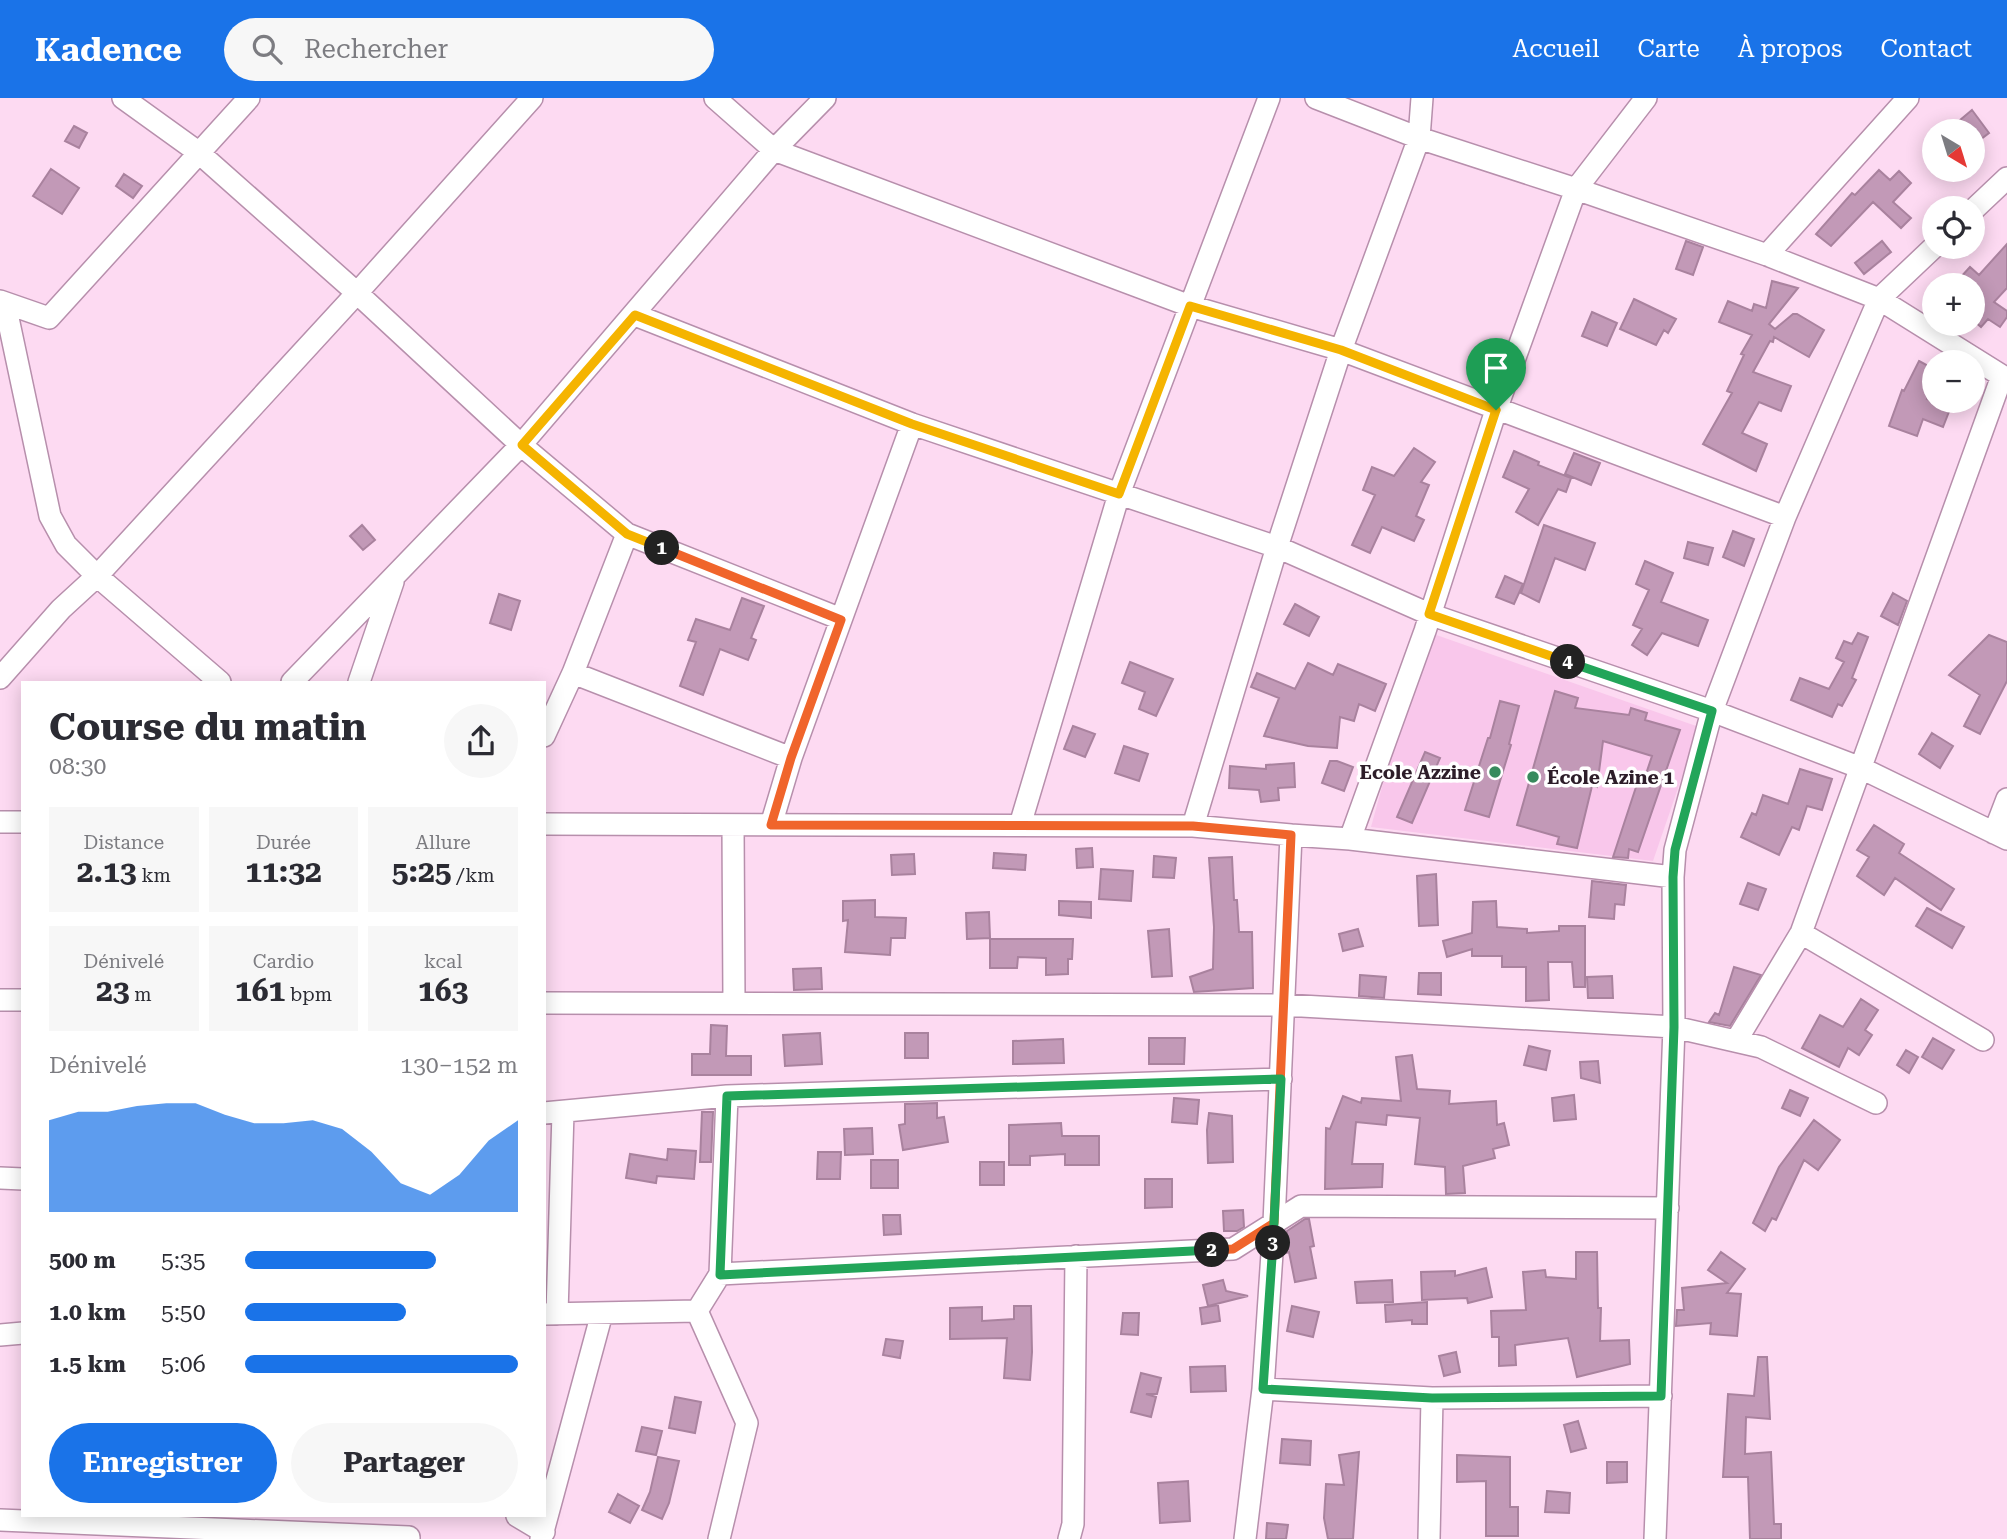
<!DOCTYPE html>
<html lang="fr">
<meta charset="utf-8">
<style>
body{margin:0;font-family:"Roboto Serif",serif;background:#f7f7f7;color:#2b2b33;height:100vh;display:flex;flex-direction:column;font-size:26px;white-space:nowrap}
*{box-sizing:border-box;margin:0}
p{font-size:23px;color:#7c7c81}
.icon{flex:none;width:38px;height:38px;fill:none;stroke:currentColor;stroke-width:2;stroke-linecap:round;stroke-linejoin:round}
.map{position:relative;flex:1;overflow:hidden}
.details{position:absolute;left:21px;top:583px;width:525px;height:836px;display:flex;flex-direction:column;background:#fff;border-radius:0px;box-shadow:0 4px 18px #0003}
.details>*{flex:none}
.needle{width:46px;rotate:142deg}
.controls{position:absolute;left:1922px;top:21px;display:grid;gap:14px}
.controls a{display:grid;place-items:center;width:63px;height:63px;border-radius:50%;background:#fff;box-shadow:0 4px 18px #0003;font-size:35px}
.pin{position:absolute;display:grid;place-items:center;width:60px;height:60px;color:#fff;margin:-72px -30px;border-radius:50% 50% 50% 0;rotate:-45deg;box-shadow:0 0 7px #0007}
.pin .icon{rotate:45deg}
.km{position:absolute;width:35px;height:35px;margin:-18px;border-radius:50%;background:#222;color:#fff;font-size:19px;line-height:35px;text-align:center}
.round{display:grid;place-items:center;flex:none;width:74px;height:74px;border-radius:37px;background:#f7f7f7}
.summary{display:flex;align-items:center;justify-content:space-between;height:119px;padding:0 28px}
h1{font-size:38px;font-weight:700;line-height:52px}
.figures{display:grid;grid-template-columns:repeat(3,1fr);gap:10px;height:119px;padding:7px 28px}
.figures div{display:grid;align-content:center;border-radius:0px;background:#f7f7f7;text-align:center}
.figures b{font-size:30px;font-weight:700}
.figures small{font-size:19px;font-weight:400}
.figures p{font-size:19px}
.chart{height:196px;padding:14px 28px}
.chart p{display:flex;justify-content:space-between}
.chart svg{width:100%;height:126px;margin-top:7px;fill:#1a73e8;opacity:.7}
.action{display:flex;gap:14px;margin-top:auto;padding:14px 28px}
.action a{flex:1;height:80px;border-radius:42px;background:#1a73e8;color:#fff;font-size:28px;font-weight:700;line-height:80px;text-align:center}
.action a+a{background:#f7f7f7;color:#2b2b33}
ul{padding:0 28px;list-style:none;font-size:23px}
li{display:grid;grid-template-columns:112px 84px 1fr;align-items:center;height:52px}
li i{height:18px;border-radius:9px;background:#1a73e8}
header{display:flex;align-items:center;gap:42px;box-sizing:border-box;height:98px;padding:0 35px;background:#1a73e8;color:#fff}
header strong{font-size:33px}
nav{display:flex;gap:38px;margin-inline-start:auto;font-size:24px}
.search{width:490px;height:63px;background:#f7f7f7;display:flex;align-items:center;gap:18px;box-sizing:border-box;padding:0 24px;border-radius:38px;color:#7c7c81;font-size:26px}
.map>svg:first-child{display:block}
</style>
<header>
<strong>Kadence</strong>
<div class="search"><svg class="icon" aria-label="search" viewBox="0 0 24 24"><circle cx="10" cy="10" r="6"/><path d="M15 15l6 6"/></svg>Rechercher</div>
<nav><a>Accueil</a><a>Carte</a><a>À propos</a><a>Contact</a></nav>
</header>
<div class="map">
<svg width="2007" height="1441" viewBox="0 0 2007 1441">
<rect width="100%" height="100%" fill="#fddaf2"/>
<path fill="#f9c7eb" d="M1425 533 1699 629 1653 763 1371 729Z"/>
<path fill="#c299b7" stroke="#a9829e" stroke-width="2" d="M1972 12 1989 35 1972 48V33H1947Z
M74 28 87 35 79 50 65 43Z
M51 71 79 90 62 116 33 98Z
M1879 72 1890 82 1899 73 1911 85 1893 104 1911 120 1901 130 1873 104 1831 148 1816 136 1852 95 1855 97Z
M124 76 142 88 133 100 116 88Z
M1686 143 1703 149 1693 177 1676 171Z
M1882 143 1891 154 1864 176 1855 165Z
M2007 146V190L1994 204 2007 213V219L2000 229 1988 221 1981 229 1972 221V212L1983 199 1972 191V187H1968L1960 180 1970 169 1979 177Z
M1772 183 1798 190 1769 226 1775 231 1793 216H1797L1824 232 1809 259 1774 239 1773 244 1770 243 1753 274 1791 288 1781 313 1759 304 1742 335 1767 346 1756 373 1703 346 1732 295 1727 293 1744 257 1741 256 1752 237 1719 224 1728 203 1752 213 1754 206 1766 210Z
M1634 201 1676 221 1668 235 1664 232 1656 247 1620 231Z
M1592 214 1617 225 1607 248 1582 238Z
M1919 263 1934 271V288L1927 301 1950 311 1943 329 1923 321 1917 338 1889 328 1902 292 1904 293Z
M1414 350 1435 364 1421 384 1429 387 1416 418 1424 422 1414 443 1382 429 1370 455 1352 447 1375 397 1363 392 1372 369 1394 378Z
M1514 353 1539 364 1538 367 1571 380 1566 394 1558 391 1538 427 1516 414 1529 391 1503 379Z
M1574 355 1600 365 1591 387 1565 376Z
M362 427 375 442 363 452 350 438Z
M1544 427 1595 445 1585 472 1555 460 1539 504 1521 495Z
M1733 433 1754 441 1744 468 1723 459Z
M1688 444 1713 450 1708 467 1684 460Z
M1645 463 1673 475 1661 504 1708 522 1698 548 1662 535 1647 557 1632 547 1642 531 1633 527 1649 492 1636 486Z
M1505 478 1523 486 1514 506 1496 499Z
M1893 495 1907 503 1898 527 1881 518Z
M499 496 520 503 511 532 490 525Z
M742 500 764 508 751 540 756 542 748 562 720 551 703 597 680 588 696 544 688 542 696 521 730 532Z
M1295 506 1319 519 1309 538 1284 526Z
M1858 535 1868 539 1852 580 1856 582 1842 608 1838 606 1832 619 1791 602 1800 580 1829 591 1844 564 1836 560 1844 543 1852 546Z
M1989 537 2007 544V583L1980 636 1964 628 1980 597 1949 577Z
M1130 564 1173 581 1156 618 1139 611 1145 594 1122 585Z
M1308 565 1333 577 1338 566 1386 586 1375 613 1359 606 1354 623 1340 619 1337 650 1308 648 1264 638 1279 600 1251 589 1257 575 1295 591Z
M1555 593 1578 600 1575 610 1629 617 1631 610 1647 615 1645 622 1680 632 1638 754 1629 751 1628 760 1613 759 1637 686 1642 688 1652 658 1603 643 1597 689 1592 688 1577 750 1557 746 1559 739 1517 727Z
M1500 603 1519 608 1509 646 1511 647 1489 719 1465 712 1488 640H1490Z
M1073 628 1095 636 1085 659 1064 651Z
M1932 635 1953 648 1940 670 1919 656Z
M1124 648 1148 656 1139 683 1115 675Z
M1425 654 1440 660 1412 725 1397 719Z
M1330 663H1337L1353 669 1344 693 1322 685Z
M1294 665 1295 689 1278 690 1279 702 1261 704 1259 692 1229 690 1230 668 1266 671V667Z
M1800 671 1832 681 1822 712 1807 708 1799 732 1792 729 1779 757 1741 739 1752 715 1756 717 1763 697 1788 706Z
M1874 727 1904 746 1899 755 1954 791 1941 812 1895 780 1884 797 1857 778 1869 759 1857 752Z
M1092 750 1093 769 1077 770 1076 751Z
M994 755 1026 757 1025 772 993 770Z
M914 756 915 776 892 777 891 757Z
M1154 758 1176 760 1174 780 1153 779Z
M1232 759 1234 802H1237L1239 834H1252L1253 890 1194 894 1190 879 1213 871V868L1214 829 1209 760Z
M1101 771 1133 773 1131 803 1099 801Z
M1436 776 1438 827 1419 828 1417 778Z
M1592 783 1626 787 1624 807 1615 806 1614 821 1589 819Z
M1748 785 1766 791 1758 812 1740 806Z
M875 802V819L906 820 905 840H891L890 857 845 854 848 822 843 823V803Z
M1059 803 1091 804V820L1059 817Z
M1496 803 1497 829 1527 831V835L1559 833V828H1585V889H1574L1572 864H1548L1549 902 1526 903V869H1502V858H1472V851L1447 859 1443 843 1472 835 1473 804Z
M1927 810 1964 829 1952 850 1916 828Z
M989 814 990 840 967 841 966 815Z
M1169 831 1172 878 1152 879 1148 833Z
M1358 831 1363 848 1343 853 1339 836Z
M990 841H1073L1072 861H1068V876L1046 877V860L1018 859 1017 870H990Z
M1734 869 1761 877 1730 928 1709 924 1715 915 1719 917Z
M821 870 822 891 794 892 793 871Z
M1419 875H1441V897L1418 896Z
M1360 877 1386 879 1384 900 1359 898Z
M1612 878 1613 900H1588L1587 879Z
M1861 901 1878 912 1865 932 1872 937 1859 957 1848 950 1839 969 1802 950 1820 917 1843 929Z
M711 927 727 928 726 958H751V977H692V956H710Z
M820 935 822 966 785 968 783 937Z
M905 935H928V960H905Z
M1149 940H1185L1184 966H1149Z
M1933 940 1954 952 1942 971 1922 959Z
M1063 941 1064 965 1013 966V943Z
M1529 948 1550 953 1546 972 1524 967Z
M1906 952 1918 959 1909 975 1897 967Z
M1412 957 1417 991 1450 993 1449 1006 1496 1003 1497 1027 1504 1025 1509 1047 1493 1051 1495 1060 1463 1068 1465 1095 1446 1096 1445 1069 1415 1066 1420 1020 1387 1017 1386 1027 1356 1024 1352 1066H1383L1382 1089 1325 1091 1326 1030 1330 1031 1343 998 1361 1005 1362 1000 1401 1003 1396 959Z
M1598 963 1600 985 1581 980 1580 964Z
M1790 992 1808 1000 1800 1018 1782 1010Z
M1574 997 1576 1021 1554 1023 1552 1000Z
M1174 1000 1199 1002 1197 1026 1172 1024Z
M937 1005V1020L944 1019 948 1044 903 1052 899 1027 905 1026V1006Z
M702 1014H713L711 1064H700Z
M1209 1015 1232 1018 1233 1064 1208 1065 1207 1032Z
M1814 1022 1840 1042 1818 1072 1804 1062 1776 1122 1772 1120 1765 1133 1753 1125 1779 1069Z
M1061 1025 1062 1038H1099V1067H1065V1056L1030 1058V1067H1009V1027Z
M872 1030 873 1056 845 1057 844 1031Z
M668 1051 696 1053 694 1081 657 1078 656 1085 626 1080 630 1056 667 1062Z
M818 1054H841L840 1081H817Z
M871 1062H898V1090H871Z
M980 1064H1004V1087H980Z
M1145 1081H1172V1109L1145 1110Z
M1243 1112 1244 1129 1237 1133H1224L1223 1113Z
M883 1117H900L901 1136 884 1137Z
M1305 1121H1309L1314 1148 1310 1149 1316 1180 1295 1184 1289 1154 1286 1155 1285 1152 1287 1133Z
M1576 1154H1597L1598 1210H1601L1600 1243 1629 1242 1630 1266 1577 1279 1568 1240 1515 1247 1516 1267 1499 1268V1239H1492L1491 1213 1526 1212 1523 1174 1545 1172 1546 1179 1576 1181Z
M1721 1154 1745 1171 1727 1195 1741 1196 1737 1238 1710 1236 1711 1225 1676 1228 1677 1212H1684L1682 1190 1727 1185 1708 1172Z
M1486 1170 1492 1199 1468 1205 1467 1200 1422 1202 1421 1174 1455 1173V1178Z
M1223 1182 1226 1193 1248 1198 1208 1208 1203 1187Z
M1392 1182 1393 1204 1357 1205 1355 1184Z
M1427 1204V1226H1412V1222L1386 1224 1385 1207Z
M1218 1207 1220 1223 1202 1226 1200 1210Z
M1014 1208H1031L1032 1254 1030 1282 1004 1280 1007 1240 950 1241V1210L982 1209V1223L1014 1221Z
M1292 1208 1319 1214 1313 1239 1287 1233Z
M1123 1215H1139L1138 1237 1121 1236Z
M886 1241 903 1243 900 1260 883 1257Z
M1456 1254 1460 1274 1444 1278 1439 1258Z
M1758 1259H1767L1770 1321 1746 1319 1745 1356 1771 1354 1774 1426H1781V1441H1750L1748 1379H1723L1728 1296 1754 1298Z
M1225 1268 1226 1293 1191 1294 1190 1269Z
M1141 1275 1161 1280 1157 1296H1146L1156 1299 1151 1319 1131 1314Z
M675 1299 701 1304 695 1335 669 1330Z
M1578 1323 1586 1350 1571 1354 1564 1327Z
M642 1329 662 1333 656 1357 636 1353Z
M1282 1341 1311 1343 1310 1367 1280 1365Z
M1359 1354 1353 1441H1328L1324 1420 1326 1386 1344 1387 1339 1357Z
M1457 1357 1510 1359V1409H1518V1438H1486V1383L1457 1384Z
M658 1359 679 1363 669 1405 662 1421 642 1412 650 1394Z
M1607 1364H1627V1384L1607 1385Z
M1188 1383 1190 1423 1160 1425 1158 1385Z
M1547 1393 1570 1395 1569 1415 1545 1414Z
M618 1396 639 1408 630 1425 609 1414Z
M1267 1425 1288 1427 1286 1441H1266Z"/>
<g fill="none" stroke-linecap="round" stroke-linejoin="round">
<g stroke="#b78fac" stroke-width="24">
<path id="street" d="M123 0 198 54 357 195 521 347 627 436 841 521
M715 0 774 52 1190 208 1341 252 1785 419
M1316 0 1419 40 1576 91 1767 157 1879 201 2007 281
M1972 113 2007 80
M1767 157 1908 0
M0 203 49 220 249 0
M5 206 50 418 66 447 97 478 220 584
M635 217 912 326 1277 449 1429 516 1712 613 1861 670 2007 741
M573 575 791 660
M0 580 61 511 97 478 357 195 532 0
M292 584 521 347 774 52 825 0
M359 584 393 484
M544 638 573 575 627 436
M0 724H23
M544 726 1193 728 1291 737 1274 1125 1263 1291 1245 1441
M733 727 734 905
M771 727 791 660 912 326
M1020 727 1119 396 1269 0
M1193 728 1277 449 1341 252 1419 40 1422 0
M1994 735 2007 701
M1291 737 1350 741 1425 533 1496 312 1576 91 1646 0
M1350 741 1673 779
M1801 835 1983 942
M0 902H23
M544 905 1284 907 1674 929 1761 949 1876 1005
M1736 943 1801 835 2002 278
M544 1015 727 998 1281 981
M0 1080 23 1081
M720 1176 727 998
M697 1213 747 1325 719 1441
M544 1216 697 1213 720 1176 1233 1151 1301 1108 1668 1110
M557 1216 563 1014
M0 1237 23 1235
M1263 1291 1432 1300 1661 1298
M517 1418 544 1434
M0 1422 409 1439V1441
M541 1441 602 1215
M1069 1441 1073 1426 1076 1158
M1429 1441 1432 1300
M1655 1441 1674 929 1673 779 1675 752 1712 613 1785 419 1879 201 1934 149"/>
</g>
<use href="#street" stroke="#fff" stroke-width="21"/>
</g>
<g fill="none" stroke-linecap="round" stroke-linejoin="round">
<g stroke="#fff" stroke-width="14">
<path id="split-1" d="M662 450 627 436 522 347 635 217 912 326 1119 396 1190 208 1341 252 1496 312"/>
</g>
<g stroke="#fff" stroke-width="14">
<path id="split-2" d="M662 450 841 522 791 660 771 727 1193 728 1291 737 1274 1125 1233 1151 1212 1152"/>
</g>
<g stroke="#fff" stroke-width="14">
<path id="split-3" d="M1212 1152 720 1177 727 998 1281 981 1273 1145"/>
</g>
<g stroke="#fff" stroke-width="14">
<path id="split-4" d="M1273 1145 1263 1291 1432 1300 1661 1298 1674 929 1673 779 1675 752 1712 613 1568 564"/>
</g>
<g stroke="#fff" stroke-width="14">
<path id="split-5" d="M1496 312 1429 516 1568 564"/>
</g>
<use href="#split-1" stroke="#f5b400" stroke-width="9"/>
<use href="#split-2" stroke="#f0652b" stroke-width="9"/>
<use href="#split-3" stroke="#22a559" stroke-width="9"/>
<use href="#split-4" stroke="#22a559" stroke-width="9"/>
<use href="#split-5" stroke="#f5b400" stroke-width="9"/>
</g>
<g fill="#378a5d" stroke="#fff" stroke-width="2.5">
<circle cx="1495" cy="674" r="7"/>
<circle cx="1533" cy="679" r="7"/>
</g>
<g text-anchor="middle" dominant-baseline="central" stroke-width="7" stroke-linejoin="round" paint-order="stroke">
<g font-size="19" font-weight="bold" fill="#2d1d29" stroke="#fff" text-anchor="end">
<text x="1481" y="674">Ecole Azzine</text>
<text x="1547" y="679" text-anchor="start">École Azine 1</text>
</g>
</g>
</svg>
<div class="controls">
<a><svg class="needle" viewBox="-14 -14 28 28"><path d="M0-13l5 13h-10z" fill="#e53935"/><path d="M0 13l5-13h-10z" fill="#7c7c81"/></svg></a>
<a><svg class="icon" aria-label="locate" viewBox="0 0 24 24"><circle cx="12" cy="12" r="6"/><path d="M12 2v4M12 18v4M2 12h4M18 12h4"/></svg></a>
<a>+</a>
<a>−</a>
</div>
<div class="pin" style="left:1496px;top:312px;background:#1e9e55"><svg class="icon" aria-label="arrive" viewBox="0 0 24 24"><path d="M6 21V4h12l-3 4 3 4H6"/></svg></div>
<b class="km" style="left:662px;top:450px">1</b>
<b class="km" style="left:1212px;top:1152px">2</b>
<b class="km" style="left:1273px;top:1145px">3</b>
<b class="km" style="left:1568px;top:564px">4</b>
<section class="details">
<div class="summary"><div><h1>Course du matin</h1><p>08:30</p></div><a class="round"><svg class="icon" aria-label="share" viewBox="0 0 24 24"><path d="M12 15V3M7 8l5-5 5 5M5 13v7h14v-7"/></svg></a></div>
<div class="figures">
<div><p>Distance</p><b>2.13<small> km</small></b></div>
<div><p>Durée</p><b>11:32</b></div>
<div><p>Allure</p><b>5:25<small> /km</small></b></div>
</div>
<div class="figures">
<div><p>Dénivelé</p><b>23<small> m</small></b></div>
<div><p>Cardio</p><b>161<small> bpm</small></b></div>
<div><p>kcal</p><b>163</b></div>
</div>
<div class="chart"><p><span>Dénivelé</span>130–152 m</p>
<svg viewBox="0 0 160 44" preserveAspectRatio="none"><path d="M0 44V12L10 9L20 9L30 7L40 6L50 6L60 10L70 13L80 13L90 12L100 15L110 23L120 34L130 38L140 31L150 19L160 12V44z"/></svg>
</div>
<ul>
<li><b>500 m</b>5:35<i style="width:70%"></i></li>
<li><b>1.0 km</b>5:50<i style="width:59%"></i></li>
<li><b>1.5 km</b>5:06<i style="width:100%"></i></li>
</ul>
<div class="action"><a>Enregistrer</a><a>Partager</a></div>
</section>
</div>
